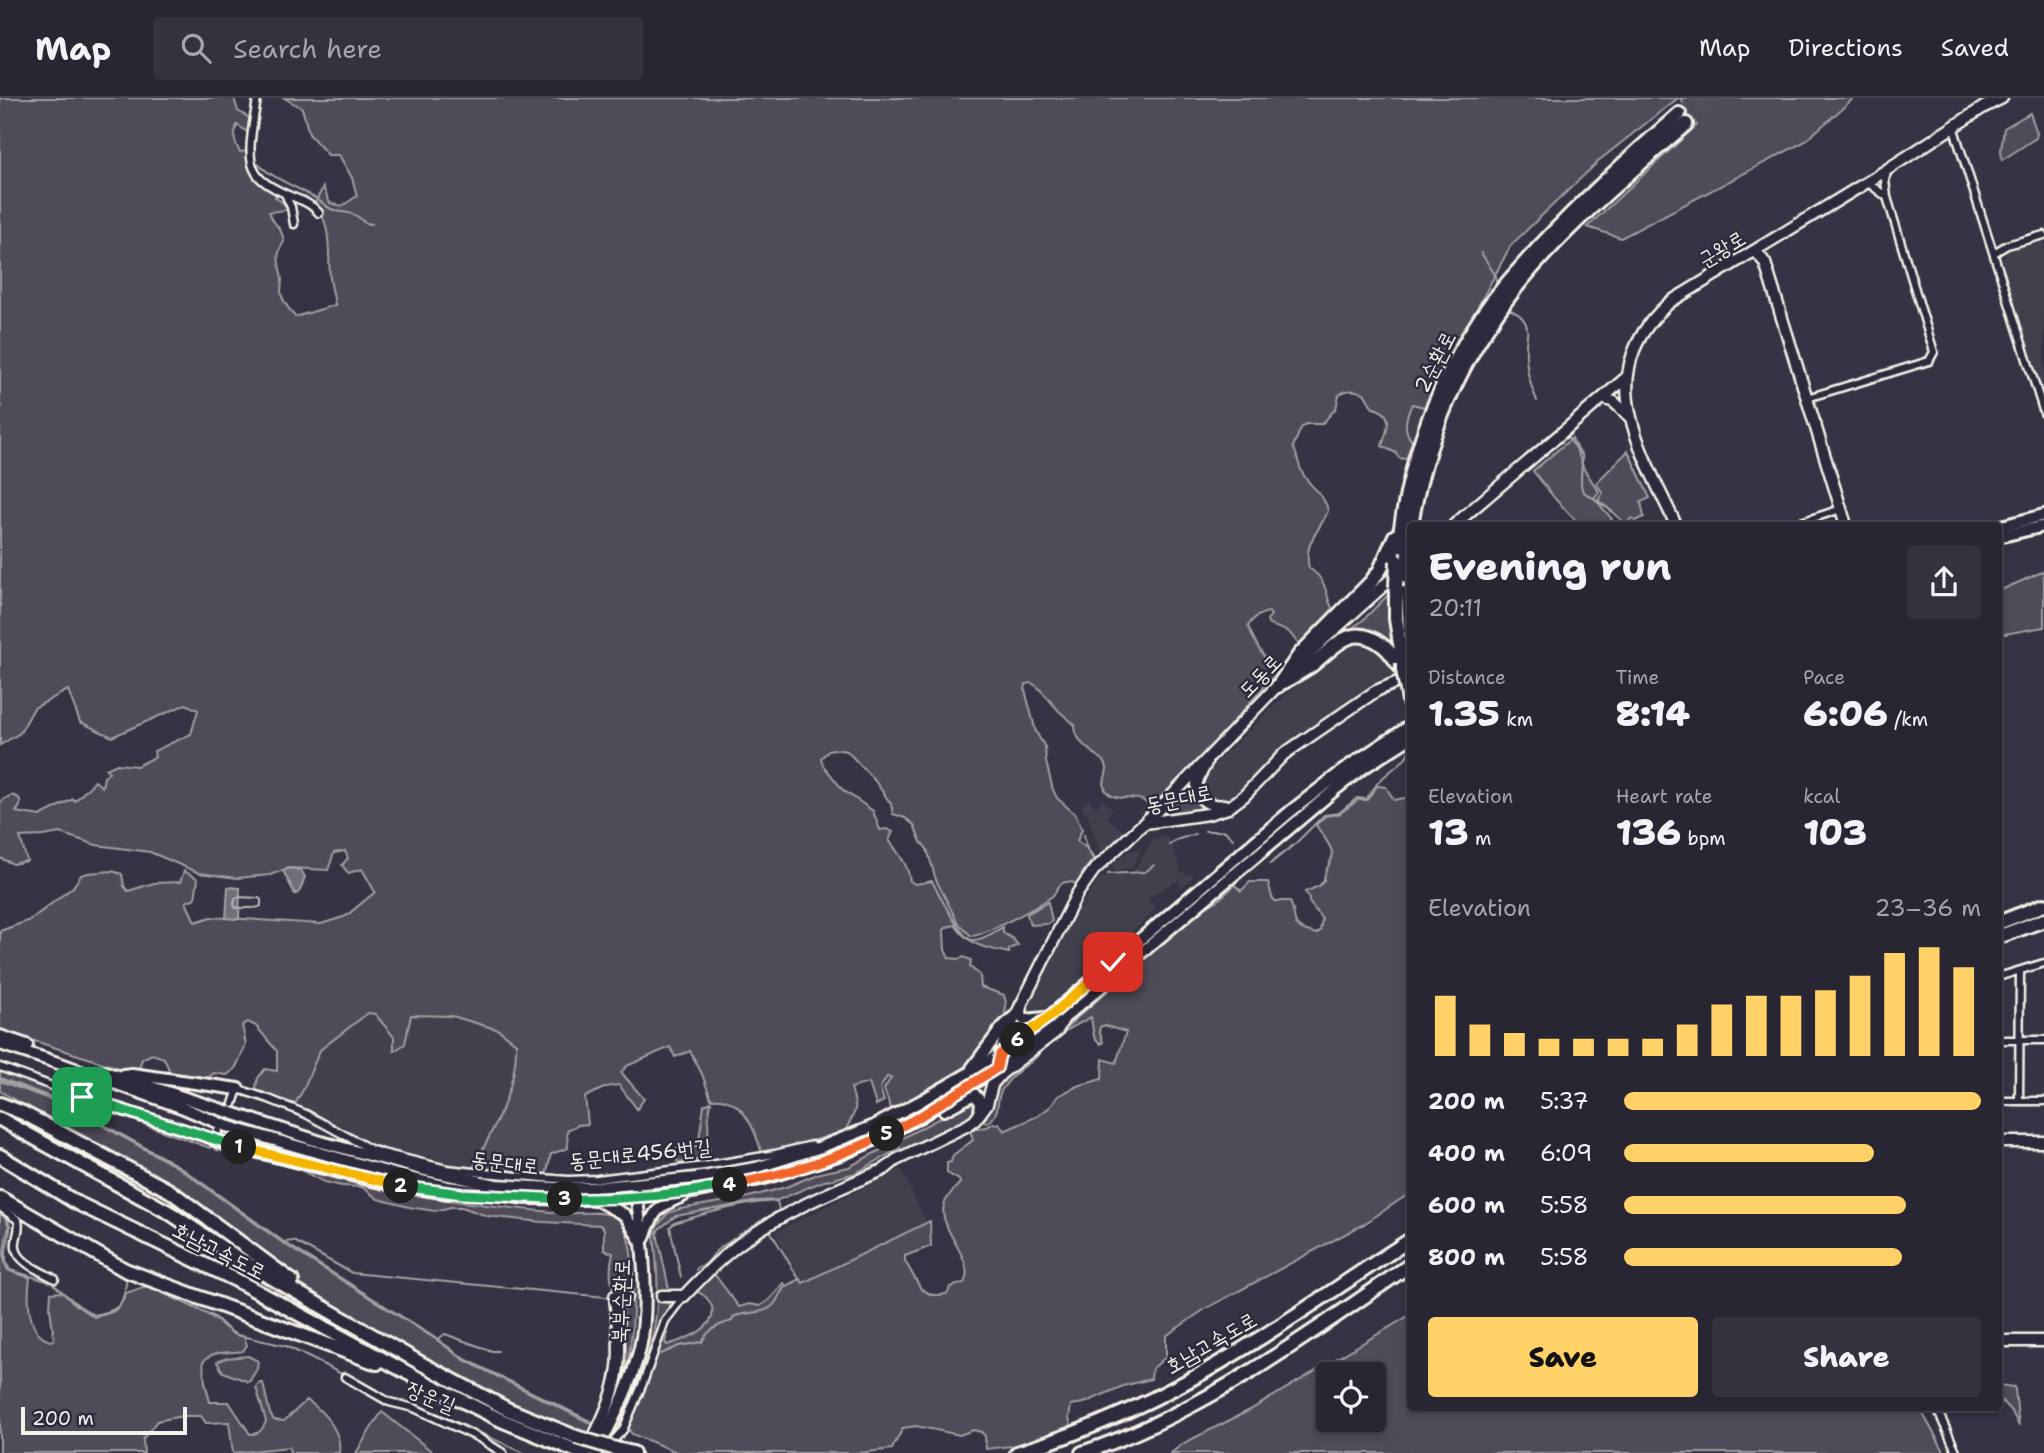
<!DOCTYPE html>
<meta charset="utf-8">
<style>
body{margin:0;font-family:"Shantell Sans","Poor Story",sans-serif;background:#35323f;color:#f1f3f6;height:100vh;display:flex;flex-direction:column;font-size:26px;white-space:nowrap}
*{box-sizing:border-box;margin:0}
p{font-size:23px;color:#a5a5ac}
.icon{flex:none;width:38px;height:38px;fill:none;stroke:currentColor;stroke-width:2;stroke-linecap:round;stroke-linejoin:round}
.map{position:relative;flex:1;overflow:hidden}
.sheet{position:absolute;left:1407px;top:424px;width:595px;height:889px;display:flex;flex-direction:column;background:#292633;border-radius:7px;box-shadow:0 4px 10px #0003,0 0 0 2px #45434e}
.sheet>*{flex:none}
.controls{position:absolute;left:1316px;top:1264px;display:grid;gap:14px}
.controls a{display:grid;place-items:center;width:70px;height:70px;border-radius:7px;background:#292633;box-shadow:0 4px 10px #0003,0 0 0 2px #45434e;font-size:35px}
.scale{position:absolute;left:21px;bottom:18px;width:166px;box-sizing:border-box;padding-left:7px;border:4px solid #f4f1e8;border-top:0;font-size:19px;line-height:24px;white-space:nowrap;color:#f4f1e8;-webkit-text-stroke:5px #2f2a3d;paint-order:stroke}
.pin{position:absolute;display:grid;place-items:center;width:60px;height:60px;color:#fff;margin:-30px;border-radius:14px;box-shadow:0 4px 10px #0006}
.km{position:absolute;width:35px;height:35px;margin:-18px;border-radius:50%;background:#222;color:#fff;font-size:19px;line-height:35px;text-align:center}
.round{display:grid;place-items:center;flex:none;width:74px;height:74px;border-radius:7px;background:#35323f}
.headline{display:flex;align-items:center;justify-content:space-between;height:119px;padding:0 21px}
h1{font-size:38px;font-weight:800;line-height:52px}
.stats{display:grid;grid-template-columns:repeat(3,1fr);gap:10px;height:119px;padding:7px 21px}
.stats div{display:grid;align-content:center}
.stats b{font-size:35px;font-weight:800}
.stats small{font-size:19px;font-weight:400}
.stats p{font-size:19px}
.chart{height:196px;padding:14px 21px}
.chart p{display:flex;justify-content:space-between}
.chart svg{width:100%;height:126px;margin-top:7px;stroke:#ffd166;stroke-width:6}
.action{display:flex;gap:14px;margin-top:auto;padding:14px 21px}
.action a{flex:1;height:80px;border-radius:7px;background:#ffd166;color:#111;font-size:28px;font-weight:800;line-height:80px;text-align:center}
.action a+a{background:#35323f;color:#f1f3f6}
ul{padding:0 21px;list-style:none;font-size:23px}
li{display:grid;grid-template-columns:112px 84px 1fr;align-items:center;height:52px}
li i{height:18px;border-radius:9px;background:#ffd166}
header{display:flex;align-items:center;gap:42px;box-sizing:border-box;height:98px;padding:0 35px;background:#292633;border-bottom:2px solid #45434e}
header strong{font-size:33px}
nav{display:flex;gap:38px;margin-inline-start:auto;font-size:24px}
.search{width:490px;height:63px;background:#35323f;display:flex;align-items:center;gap:18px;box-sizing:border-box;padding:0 24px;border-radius:7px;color:#a5a5ac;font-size:26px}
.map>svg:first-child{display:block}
</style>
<header>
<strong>Map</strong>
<div class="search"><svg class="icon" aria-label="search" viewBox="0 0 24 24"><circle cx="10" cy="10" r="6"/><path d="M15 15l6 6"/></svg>Search here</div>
<nav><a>Map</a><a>Directions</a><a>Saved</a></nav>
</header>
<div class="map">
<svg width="2044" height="1355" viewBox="0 0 2044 1355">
<rect width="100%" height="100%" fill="#373244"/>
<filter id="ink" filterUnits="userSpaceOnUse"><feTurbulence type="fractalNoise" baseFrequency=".0143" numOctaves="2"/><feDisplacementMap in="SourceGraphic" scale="14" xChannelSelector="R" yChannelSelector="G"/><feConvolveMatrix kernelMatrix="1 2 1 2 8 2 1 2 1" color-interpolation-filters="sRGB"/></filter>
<g filter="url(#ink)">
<path fill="#433f4e" d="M2044 141V304L2002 163 2010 151Z
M1412 305 1424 309 1412 343 1407 337 1405 320Z
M1362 544 1378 549 1392 563 1397 580 1384 585 1242 694 1220 703 1205 698 1202 694 1201 684 1205 676 1270 612 1335 551 1349 545Z
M1102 702 1113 711 1107 719 1124 734 1100 755 1088 718 1081 707 1090 703 1096 709Z
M1166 738 1172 746 1182 775 1195 777 1182 789 1177 783 1152 797 1148 801 1157 810 1110 857 1104 851 1097 859 1092 856 1082 874 1083 880 1036 918 1028 920 1026 915 1029 906 1074 818 1101 778 1132 776 1153 741Z
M1142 750 1132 770 1115 772 1111 768 1129 753Z
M368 914 375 915 394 939V952L405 946 411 917 452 918 499 932 516 945 517 963 501 1016 472 1072 446 1068 370 1049 295 1006 303 992 320 952Z
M901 1071 927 1125 802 1185 775 1134Z"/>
<path fill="#504b59" stroke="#a29ea0" stroke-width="2" fill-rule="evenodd" d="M0 0H234L238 13 251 21 249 35 237 27C233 38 234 44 240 54L247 53C250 77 258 83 277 95L275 99 286 107 287 112 269 114C274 129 282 128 284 144 274 158 280 166 282 182 282 186 281 190 281 194 282 203 289 211 295 219L335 207C334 198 331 189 330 180 328 153 332 127 315 105L323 89 330 105 342 108 357 98 352 80 339 57H328L309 36 302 10 284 0H1678L1602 60 1511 147 1424 309 1412 306C1406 319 1402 331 1412 343L1406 361 1399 360 1396 355 1382 348C1387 331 1396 315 1373 310L1364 295C1354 293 1347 290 1339 297L1336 310 1322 326H1306L1301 330 1293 349C1298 357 1298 368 1303 376 1310 389 1325 396 1328 413 1319 434 1303 445 1309 470 1331 485 1323 498 1335 515L1301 549 1289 534 1268 526 1267 522 1271 517 1269 514C1259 516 1254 519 1248 528 1255 545 1264 562 1277 574L1224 634 1152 709C1148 707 1146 704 1142 702 1133 698 1118 703 1109 696 1099 688 1107 679 1107 670 1106 657 1075 652 1075 627L1059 613 1038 589 1031 585 1026 586 1025 592 1036 634 1045 649 1046 664 1053 692 1057 700 1075 716 1082 731 1077 743 1088 751 1094 761 1084 772 1077 786C1072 784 1067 782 1061 786 1057 789 1056 796 1051 799 1039 808 984 838 971 838L958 825 936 782 927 751 921 744 914 727 905 720 893 716 891 706 875 683 847 653 831 651 821 660 823 667 843 692 873 713 880 732 887 731 893 734 889 742C898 755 908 766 910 783L915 786 932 783C938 794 961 841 972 842 982 843 995 833 1003 829V835L1013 841 1018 847 1009 851V855C986 850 969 848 955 827L947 829 944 832 945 852 949 860 959 861 964 859 971 862 970 869 980 877 981 889 1004 897C1009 912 1004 919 997 932 975 972 932 995 891 1011L884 991 891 980 887 979 880 990 884 1003 876 1007 869 985 851 990C858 1015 857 1009 845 1033L796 1048 762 1056C755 1031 742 997 711 1001L702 976 690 953 675 959 670 949 627 968 621 974 644 1001 637 1011 619 987 606 989 585 999 588 1026 578 1027 567 1032 568 1050 551 1056 546 1078 472 1072C492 1033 518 990 516 945L499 932 452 918 411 917 405 946 394 953V939L375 916 368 915 320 952 303 992 295 1006 255 993 258 980 265 971 277 973V953L256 928 248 924 242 927 246 947 235 971 227 977 214 975 208 980 170 974 164 960 152 956 142 961 138 973 119 970 0 932V833L30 822 73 789 81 777 88 775 112 773 122 776 124 788 128 793 154 785 180 784 184 773 198 781 195 800 186 804 195 824 211 819 321 826 346 818 375 794 362 771 348 775 342 767 348 760 345 753 334 755 328 772 289 770 270 777 237 780 199 775 150 754 96 747 60 735 44 738 20 739 27 763 13 766 0 760V705L4 701 12 697 19 700C22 707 20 709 16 714L40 718 73 701 75 703 95 683 102 689 104 679 109 674 106 671 117 666 137 668 155 659 154 653 191 636 198 612 186 606 112 639 80 624 68 592 34 610 20 635 0 647V311L2 308 0 307Z
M1680 0H1854L1804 44 1621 140 1587 129 1697 27Z
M2030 15 2037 35 2036 40 2002 62 2001 52 2004 30Z
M1572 340 1584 371 1599 394 1594 400 1612 421 1608 427H1580L1557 403 1533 373Z
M1628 353 1650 400 1641 404 1644 419 1636 423 1632 420 1626 426 1598 402 1603 395 1596 385Z
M2044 473V529L1999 537V493Z
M1393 492 1396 554 1385 547 1337 540 1362 523Z
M1193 682 1199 704 1208 713 1160 720 1159 718Z
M1377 688 1386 689 1394 702 1410 699V1095L1364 1126 1205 1211 1166 1238V1259L1152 1271 1151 1281 1123 1288 1084 1305 1071 1307 1069 1320 1072 1331 1029 1346 986 1351 985 1338 981 1334 973 1332 960 1337 916 1328 903 1330 892 1351 859 1355H679L632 1336 627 1329 665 1230 667 1236 665 1244 667 1247C684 1242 721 1230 711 1206 707 1199 701 1194 693 1193L712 1173 739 1209 749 1206 760 1208 769 1202 784 1185 787 1189 800 1181 803 1185 930 1123 931 1148 905 1158V1163L921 1191 932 1197H942L948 1195 950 1189 964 1185C977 1162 937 1132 944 1107 946 1099 954 1091 960 1085L959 1082 947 1075V1065L951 1064 953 1057 973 1042 970 1031 987 1029 994 1025 995 1027 999 1025 1004 1033 1038 1018 1051 1008 1058 998 1077 988 1102 981 1103 961 1116 965 1126 934 1106 928H1101L1099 932 1103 944 1101 946 1094 939 1091 919 1062 935 1061 934 1149 856 1204 810 1217 803 1235 787 1241 793 1250 784H1268L1272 799 1275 803H1290C1300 827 1286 827 1316 836L1320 833 1322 821 1309 804V799L1305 794 1319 788 1324 783C1323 771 1335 762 1332 754 1331 747 1320 734 1316 727L1325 718 1339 716 1358 702H1367Z
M1048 804 1052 823 1047 826 1030 827 1027 816Z
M1047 945 1048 946C1043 952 1038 958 1032 963 1021 971 1011 978 1003 990 994 1002 1003 1013 988 1025L983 1024 993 1005 998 987 1004 977Z
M0 972 205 1043 211 1048 210 1050 71 1000 69 1006 0 980Z
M0 983 65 1007 179 1070 284 1146 437 1242 464 1262 594 1327 591 1337 583 1336 531 1316 492 1297 325 1204 170 1091 0 993Z
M711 1004 708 1022 709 1055 704 1061 678 1065 674 1051 698 1048 704 1007Z
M969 1004 974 1005 975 1014 967 1021 902 1055 900 1050 856 1075 821 1084 778 1102 758 1103 676 1118 659 1131 657 1135 670 1196 661 1202 668 1203 671 1211 622 1327 619 1325C637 1287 654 1249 657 1207 659 1184 656 1160 654 1137L656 1130 668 1115 680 1111 749 1099 786 1089 820 1075 849 1069Z
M222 1050 381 1088V1092C440 1102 500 1109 561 1115 575 1116 602 1112 614 1118 641 1130 634 1235 628 1261 625 1275 619 1288 613 1301L621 1203C609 1192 609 1170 613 1155L604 1152V1131L600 1127 542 1124 487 1118 462 1109H451L435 1113 409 1109 378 1101 362 1089 342 1088 324 1084 299 1071 217 1052Z
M0 1115 6 1121 9 1128C6 1141 0 1162 8 1172 14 1176 24 1177 30 1180 27 1200 27 1238 51 1243L54 1241 50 1210 51 1195 62 1194 77 1208 94 1219C112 1215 119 1214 126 1195L147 1188C168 1198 190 1206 210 1218 223 1226 227 1235 244 1239L247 1247 243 1253C230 1256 213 1251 203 1264L205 1284 210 1304H229L250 1336C259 1337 263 1331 266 1323L256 1289 259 1285H263L270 1316 274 1322 284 1323 307 1302C323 1313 343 1334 339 1355H290L289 1349 233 1355 229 1324 206 1325 201 1318H182L157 1323 143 1341 144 1355H0Z
M1410 1217V1309H1919L1945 1355H1171L1184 1345 1250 1312ZM1328 1276H1374V1321H1328Z
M248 1258 258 1263 257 1271 249 1284 223 1274 217 1264 226 1260Z
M1999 1287 2014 1289 2015 1292 2019 1328C2016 1323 2014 1316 2010 1312 2001 1303 1998 1300 1999 1287Z
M382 1314 434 1355H356C365 1341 372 1327 382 1314Z"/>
<path fill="#726e77" stroke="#a6a2a4" stroke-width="2" d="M289 770 301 772 305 779 299 795 295 796 283 773Z
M228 789 240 790 239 821 226 820Z"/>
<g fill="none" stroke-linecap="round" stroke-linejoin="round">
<path stroke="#c0bdbb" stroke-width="2" d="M237 799 259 800 261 802V808C255 812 244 809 236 810L234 807 235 801Z"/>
<path stroke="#a6a2a4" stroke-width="2" d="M253 61C269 79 293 87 313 99 320 102 325 108 331 111 347 118 350 110 365 125L372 126
M1481 155 1496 178V187
M1509 211C1516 215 1523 218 1526 226 1529 234 1526 240 1526 248 1525 266 1530 287 1537 303
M1567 339 1582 357C1583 368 1579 381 1582 391 1585 397 1591 398 1595 401 1605 408 1619 417 1624 427
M1205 733H1225L1233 741
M1084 737 1087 751 1093 761
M1169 747 1176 742 1195 736
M1270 766 1296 745 1324 717 1339 715 1357 700 1366 701 1380 682 1405 661 1410 651
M1108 776 1145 774 1154 767
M0 981 66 1006 180 1069 284 1144 294 1143 352 1175 606 1199 610 1201 611 1208
M0 1114C4 1118 9 1122 10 1128 11 1144 0 1155 10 1172L50 1184
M284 1144 437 1241 465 1261 594 1325
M681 1179 671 1134 670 1129 674 1125C707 1115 741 1105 777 1103L779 1112 742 1135 717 1152 705 1167 698 1169 696 1172
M53 1186 78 1207 94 1217C122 1212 123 1207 127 1179
M144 1186 215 1219 233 1236 286 1248 344 1277
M438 1241 445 1236 492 1253H498
M661 1256 679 1248 702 1244C707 1232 720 1226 732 1223L733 1219C745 1213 761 1217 771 1209 778 1204 779 1196 784 1190 788 1186 795 1184 799 1181L769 1131
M609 1282 613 1265V1231
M368 1288 393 1301 408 1305
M420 1309 437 1315 524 1355"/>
<path stroke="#534f5d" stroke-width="10" stroke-dasharray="10 5" stroke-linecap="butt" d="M627 1199 662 1198"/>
<path stroke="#534f5d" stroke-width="12" stroke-dasharray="12 6" stroke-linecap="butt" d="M1679 16 1700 0
M1686 26 1717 0"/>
<g stroke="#f4f1e8" stroke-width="11">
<path id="street" d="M257 0C255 20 244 58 256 75 261 84 277 92 286 96 299 102 310 104 319 115
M1953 28 2044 315
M1867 84 1887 99 1885 82 1888 71
M285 96 291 109 294 126
M1994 155 2007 147 2044 137
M1807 300 1929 263 1934 254 1887 99
M1792 427 1841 411
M1998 879 2044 865
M1998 942H2044
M0 969 82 999 216 1043 218 1032
M1998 1003H2044
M2019 1003 2020 873
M233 1006 238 991 269 1001 306 1016 370 1051 382 1055 447 1071 483 1075 568 1082 597 1081 704 1068 775 1056 812 1047
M0 1109 18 1122C21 1133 14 1141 16 1150 18 1165 43 1174 55 1181
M345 1279 389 1304 414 1310 479 1340 503 1355
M1936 1309 1957 1355
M606 1355 613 1343 623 1332 643 1285 665 1223 684 1198"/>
</g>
<g stroke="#f4f1e8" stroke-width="15">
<path id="secondary" d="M1756 153 1765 165 1846 427
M1603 300 1614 304 1630 319
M1454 427 1627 279
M1676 427C1640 350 1590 274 1670 204L1874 80 1984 9 2002 0
M1297 568 1324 541 1399 474
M1206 665C1204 671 1197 679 1197 686 1196 703 1211 709 1225 707
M1145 725 1208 716 1228 710 1244 698 1284 656 1376 593 1410 579
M994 984 1002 975 1057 933 1064 920
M1998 1044H2044
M662 1198H684C704 1177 725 1155 749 1139 790 1110 839 1091 885 1071L896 1062 968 1027 975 1022 987 1006 1005 939 1077 796 1094 772 1159 711 1281 584
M1998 1243H2044
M586 1355C599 1329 615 1298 618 1269 621 1246 617 1221 615 1198L627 1199"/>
</g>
<g stroke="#f4f1e8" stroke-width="16">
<path id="primary" d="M1998 429 2044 417
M1998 439 2044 428
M1021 908V917L1024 922 1045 920
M0 938 27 947
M0 946 61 966 181 1009 226 1028 404 1079 448 1089 525 1100 595 1101 693 1094 761 1081 844 1055 885 1037 919 1019 997 970 1064 920 1337 690 1363 670 1410 640
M972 970 1002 930 1014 919
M105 974 321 1044 421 1071 496 1087 556 1090H591L696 1080 756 1070 821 1049 872 1029 921 1003 988 964 1048 920 1291 713 1349 668 1410 628
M123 977 132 976 238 991
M944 1012 974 996 981 1004 980 1015
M216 1043 371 1082 448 1095
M597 1102 625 1117 640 1142
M644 1140C653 1114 657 1108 683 1098
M596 1355C613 1322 631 1287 640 1250 650 1207 642 1139 636 1094"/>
</g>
<g stroke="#f4f1e8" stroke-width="18">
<path id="highway" d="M1411 427C1427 331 1469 242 1533 169 1579 117 1633 72 1686 26
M1408 454 1410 434
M1397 463C1405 373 1432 291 1483 216 1500 191 1521 169 1541 147 1585 100 1631 58 1679 16
M1407 479 1410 532
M1396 489V521L1403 565
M1284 584C1293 578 1303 573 1312 567 1334 550 1351 523 1382 547 1391 553 1396 564 1403 572
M1278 588 1300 556 1371 484 1380 472 1395 438
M1998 825 2044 807
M1998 839 2044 822
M0 1006 23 1015 170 1093 292 1183
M0 1021 170 1115 239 1161 424 1267 507 1311 576 1339
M0 1058 77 1105 236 1182 421 1282 501 1322 582 1355
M0 1100 125 1172 377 1265
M616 1351 633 1355
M1017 1355C1091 1332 1164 1299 1231 1258 1292 1222 1350 1180 1410 1142
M1082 1355C1203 1315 1306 1238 1410 1167"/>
</g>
<use href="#street" stroke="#2f2a3d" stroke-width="6"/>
<use href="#secondary" stroke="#2f2a3d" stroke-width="10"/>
<use href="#primary" stroke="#2f2a3d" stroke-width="10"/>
<use href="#highway" stroke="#2f2a3d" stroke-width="12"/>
<g stroke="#f4f1e8" stroke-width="18" stroke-linecap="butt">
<path id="highway-bridge" d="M1407 479 1408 454
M1396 489 1397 463
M1403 565V572L1410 608
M576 1339 616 1351"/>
</g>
<use href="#highway-bridge" stroke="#2f2a3d" stroke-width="12"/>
</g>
</g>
<g fill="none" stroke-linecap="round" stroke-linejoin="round" filter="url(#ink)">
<g stroke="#fff" stroke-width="14">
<path id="split-1" d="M82 999 239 1049"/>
</g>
<g stroke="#fff" stroke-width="14">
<path id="split-2" d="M239 1049 401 1088"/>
</g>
<g stroke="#fff" stroke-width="14">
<path id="split-3" d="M401 1088 462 1096 565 1101"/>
</g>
<g stroke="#fff" stroke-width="14">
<path id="split-4" d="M565 1101C620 1102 676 1097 730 1087"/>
</g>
<g stroke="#fff" stroke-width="14">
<path id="split-5" d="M730 1087C784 1077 837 1060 887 1036"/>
</g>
<g stroke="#fff" stroke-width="14">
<path id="split-6" d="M887 1036 919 1019 997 970 1000 956 1018 942"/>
</g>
<g stroke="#fff" stroke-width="14">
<path id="split-7" d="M1018 942 1048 920 1113 864"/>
</g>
<use href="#split-1" stroke="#22a559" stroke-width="9"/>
<use href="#split-2" stroke="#f5b400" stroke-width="9"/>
<use href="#split-3" stroke="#22a559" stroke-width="9"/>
<use href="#split-4" stroke="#22a559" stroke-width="9"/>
<use href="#split-5" stroke="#f0652b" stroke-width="9"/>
<use href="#split-6" stroke="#f0652b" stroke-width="9"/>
<use href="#split-7" stroke="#f5b400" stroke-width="9"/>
</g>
<g text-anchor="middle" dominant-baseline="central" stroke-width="5" stroke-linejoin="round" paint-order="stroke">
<g font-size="21" fill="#f4f1e8" stroke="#2f2a3d">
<text transform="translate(1722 151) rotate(-31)">군왕로</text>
<text transform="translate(1435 264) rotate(-63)">2순환로</text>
<text transform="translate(1260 578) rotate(-46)">도동로</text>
<text transform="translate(1179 701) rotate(-12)">동문대로</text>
<text transform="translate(640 1056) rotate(-6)">동문대로456번길</text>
<text transform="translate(505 1065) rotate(7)">동문대로</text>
<text transform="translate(219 1153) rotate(27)">호남고속도로</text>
<text transform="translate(621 1203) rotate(-88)">북부순환로</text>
<text transform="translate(1211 1245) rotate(-30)">호남고속도로</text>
<text transform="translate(431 1299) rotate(22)">장운길</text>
</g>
</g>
</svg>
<div class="controls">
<a><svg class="icon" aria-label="locate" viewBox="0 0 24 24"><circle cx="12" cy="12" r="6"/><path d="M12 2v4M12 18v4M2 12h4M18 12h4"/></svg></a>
</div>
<div class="scale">200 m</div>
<div class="pin" style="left:82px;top:999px;background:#1e9e55"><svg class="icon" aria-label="arrive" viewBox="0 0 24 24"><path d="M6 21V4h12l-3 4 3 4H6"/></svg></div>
<div class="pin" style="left:1113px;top:864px;background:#d93025"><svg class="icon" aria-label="check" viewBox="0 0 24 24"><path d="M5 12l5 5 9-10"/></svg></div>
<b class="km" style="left:239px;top:1049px">1</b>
<b class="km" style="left:401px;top:1088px">2</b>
<b class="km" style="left:565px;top:1101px">3</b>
<b class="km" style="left:730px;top:1087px">4</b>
<b class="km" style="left:887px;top:1036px">5</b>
<b class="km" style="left:1018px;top:942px">6</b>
<section class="sheet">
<div class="headline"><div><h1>Evening run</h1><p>20:11</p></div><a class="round"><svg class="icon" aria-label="share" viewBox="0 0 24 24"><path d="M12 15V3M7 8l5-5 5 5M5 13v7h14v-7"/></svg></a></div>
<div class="stats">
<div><p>Distance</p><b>1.35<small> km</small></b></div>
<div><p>Time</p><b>8:14</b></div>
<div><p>Pace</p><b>6:06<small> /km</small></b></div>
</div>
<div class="stats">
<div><p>Elevation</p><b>13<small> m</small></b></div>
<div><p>Heart rate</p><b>136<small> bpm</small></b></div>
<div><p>kcal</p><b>103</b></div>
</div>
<div class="chart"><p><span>Elevation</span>23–36 m</p>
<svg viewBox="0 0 160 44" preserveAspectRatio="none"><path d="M5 44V23M15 44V33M25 44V36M35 44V38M45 44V38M55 44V38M65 44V38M75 44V33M85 44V26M95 44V23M105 44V23M115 44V21M125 44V16M135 44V8M145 44V6M155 44V13"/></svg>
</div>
<ul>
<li><b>200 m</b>5:37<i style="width:100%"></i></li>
<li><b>400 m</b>6:09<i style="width:70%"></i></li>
<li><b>600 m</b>5:58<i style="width:79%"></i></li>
<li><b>800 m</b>5:58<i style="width:78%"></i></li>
</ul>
<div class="action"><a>Save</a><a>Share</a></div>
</section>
</div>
